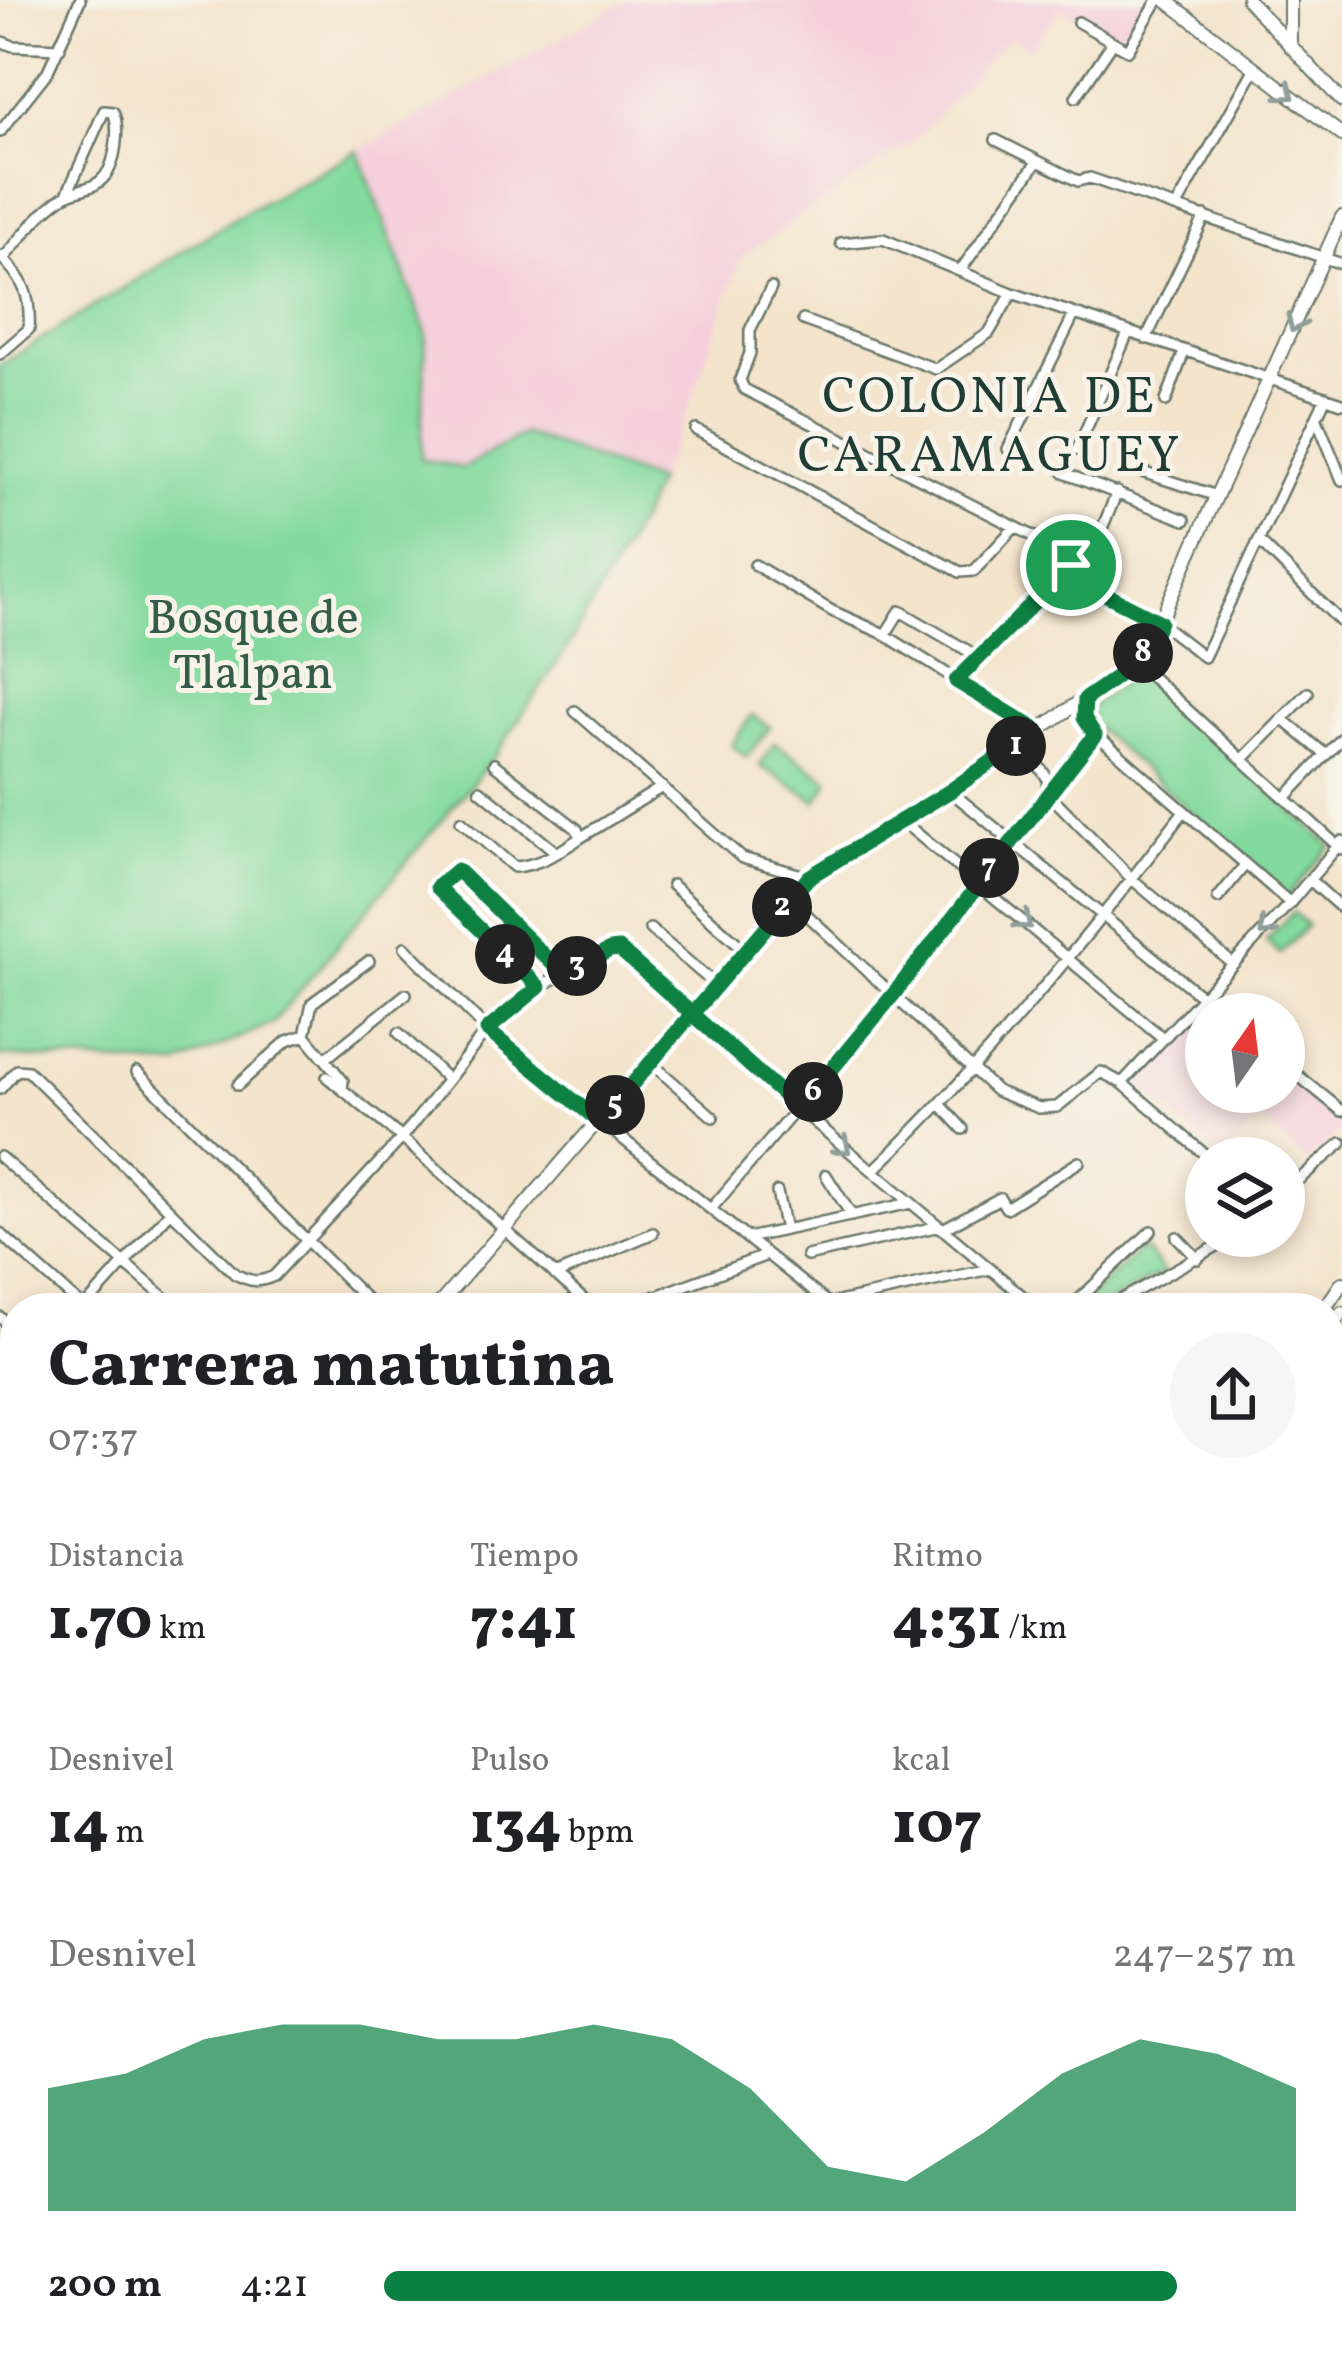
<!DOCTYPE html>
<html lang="es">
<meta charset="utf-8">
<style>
body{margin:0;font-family:Vollkorn,serif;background:#f6f6f6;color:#202124;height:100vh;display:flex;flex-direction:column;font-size:45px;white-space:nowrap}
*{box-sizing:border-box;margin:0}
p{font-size:39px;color:#757577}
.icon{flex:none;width:66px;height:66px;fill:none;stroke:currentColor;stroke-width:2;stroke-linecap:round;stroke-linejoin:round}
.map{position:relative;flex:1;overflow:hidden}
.panel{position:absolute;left:0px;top:1293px;width:1344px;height:1062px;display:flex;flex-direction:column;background:#fff;border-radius:48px 48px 0 0;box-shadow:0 6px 18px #0003}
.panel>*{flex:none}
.needle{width:78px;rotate:14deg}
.controls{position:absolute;left:1185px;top:993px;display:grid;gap:24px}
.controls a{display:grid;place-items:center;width:120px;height:120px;border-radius:50%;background:#fff;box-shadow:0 6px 18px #0003;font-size:60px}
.pin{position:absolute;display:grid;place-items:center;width:102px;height:102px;color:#fff;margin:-51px;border:6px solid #fff;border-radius:50%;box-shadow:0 3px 12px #0007}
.km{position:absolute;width:60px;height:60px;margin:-30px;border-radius:50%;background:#222;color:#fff;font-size:33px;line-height:60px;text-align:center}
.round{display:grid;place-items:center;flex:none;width:126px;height:126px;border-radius:63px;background:#f6f6f6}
.overview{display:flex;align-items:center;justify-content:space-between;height:204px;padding:0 48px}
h1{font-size:66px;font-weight:800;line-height:90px}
.stats{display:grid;grid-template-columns:repeat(3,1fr);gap:18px;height:204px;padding:12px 48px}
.stats div{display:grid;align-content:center}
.stats b{font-size:60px;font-weight:800}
.stats small{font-size:33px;font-weight:400}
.stats p{font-size:33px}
.chart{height:336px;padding:24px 48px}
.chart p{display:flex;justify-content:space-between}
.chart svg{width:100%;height:216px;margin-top:12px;fill:#0b8043;opacity:.7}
ul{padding:0 48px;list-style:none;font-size:39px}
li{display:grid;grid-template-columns:192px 144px 1fr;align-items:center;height:90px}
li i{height:30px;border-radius:15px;background:#0b8043}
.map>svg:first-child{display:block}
</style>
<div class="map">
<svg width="1342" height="2355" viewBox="0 0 1342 2355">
<defs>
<pattern id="forest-firs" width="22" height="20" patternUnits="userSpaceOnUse" patternTransform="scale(3)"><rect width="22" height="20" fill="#6aba85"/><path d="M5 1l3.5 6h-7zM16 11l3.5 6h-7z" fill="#57986e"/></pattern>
</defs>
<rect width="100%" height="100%" fill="#f7f3e8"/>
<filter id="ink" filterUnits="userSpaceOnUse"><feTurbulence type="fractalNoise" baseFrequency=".00833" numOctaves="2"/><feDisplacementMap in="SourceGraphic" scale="24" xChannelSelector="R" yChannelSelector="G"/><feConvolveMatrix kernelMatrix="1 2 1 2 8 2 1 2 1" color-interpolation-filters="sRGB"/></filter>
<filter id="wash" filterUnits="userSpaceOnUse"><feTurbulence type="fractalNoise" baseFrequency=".004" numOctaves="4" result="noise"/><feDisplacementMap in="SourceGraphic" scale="48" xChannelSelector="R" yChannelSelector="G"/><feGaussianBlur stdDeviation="2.7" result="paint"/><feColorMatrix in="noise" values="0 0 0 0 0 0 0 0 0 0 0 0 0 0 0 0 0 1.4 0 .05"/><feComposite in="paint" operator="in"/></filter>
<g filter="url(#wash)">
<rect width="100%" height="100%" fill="#f4e4cc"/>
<path fill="#f5cfdb" d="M628 0H1147L1148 1 1123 45 1060 8 1031 48 1008 37 917 138 741 257 686 416 657 481 524 434 463 468 421 459 426 332 358 151Z
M1202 1007 1210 1014H1206V1092H1284V1072L1342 1118V1128L1308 1163 1258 1117 1224 1156 1135 1083Z
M1329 2327 1342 2336V2355H1267L1253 2349 1259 2340H1329Z"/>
<path fill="#83da9e" stroke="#518c69" stroke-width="3" d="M358 151 426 332 421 459 463 468 524 434 657 481 640 519 569 645 493 758 273 1023 177 1066 0 1056V365L247 211Z
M1137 671 1331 846 1287 897 1091 723 1090 707Z
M752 715 770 727 747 757 731 745Z
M775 743 829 780 817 801 760 766Z
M1293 912 1307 925 1280 954 1266 941Z
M1140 1249 1146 1250 1164 1272 1098 1308H1078Z
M0 2067 15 2091V2212L0 2202Z
M15 2337 49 2340 51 2355H0Z"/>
<path fill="url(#forest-firs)" stroke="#447c5c" stroke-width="3" d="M1342 1355V1577L1329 1583V1360Z"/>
</g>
<g filter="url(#ink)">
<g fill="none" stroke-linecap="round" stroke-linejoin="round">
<g stroke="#6a7769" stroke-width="14">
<path id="street" d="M1078 22 1113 42
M0 41 13 46 60 48
M1076 97 1113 42 1128 50 1158 0
M0 132 48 71 80 0
M996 140 1078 181 1090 178 1342 264
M1177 206 1255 68
M841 243 883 239 1012 293 1342 403
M0 256C24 279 31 296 29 329L0 354
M3 259C22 237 39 213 63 197 77 188 95 190 105 176 116 163 120 126 113 112L104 111 67 194
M960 271 1037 162
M771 288 750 330V353L740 380 744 389 1037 538 1101 592 1159 622 1204 657 1326 397
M803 320 936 369 989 333 1012 293
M1146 339 1205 216
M1166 401 1184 352
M1317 419 1342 480
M696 430 960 572 974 571 1014 528
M1008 449 1074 315
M1077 450 1128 333
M1126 467 1217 496
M1064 473 1185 520
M1260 542 1342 623
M755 565 832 611 882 633 1038 731
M1083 576 1117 492
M885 635 900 611 977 656
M1136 663 1341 849
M956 681 1071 565
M1085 699 1084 718 1090 729 1290 903
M575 711 742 858 809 877
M1284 720 1326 755
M1022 742 1048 779 1047 792 1132 879 1233 964
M1243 759 1308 693
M494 764 577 829 580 838 662 787
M480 790 557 853
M950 791 1223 1014
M1285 798 1342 738
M461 821 514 867C538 866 561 851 580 838
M902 821 1163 1038
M1310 880 1342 909
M672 885 746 951
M789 898 996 1091 1039 1108 1057 1107 1101 1072 1122 1083 1209 1158
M1218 898 1245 865
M650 929 717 986
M405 947 487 1030 834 1308
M539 987 437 887 457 870 563 973
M399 1033 447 1079
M325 1059 305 1035 312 1003 369 961
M651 1063 713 1117
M1284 1064 1342 1111
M137 1072 375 1308
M327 1077 402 1138 593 1308
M1122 1083 1290 903 1342 841
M238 1085 287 1041 305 1035
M0 1089 17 1070 28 1071 235 1274C251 1282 259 1283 274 1276L402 1138 499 1015 539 987 610 949H619L799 1109 1037 1308
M342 1089 343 1081 325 1059 406 994
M941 1105 963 1129
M0 1157 177 1308
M873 1171C987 1061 1088 937 1184 811
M826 1175 852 1216
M777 1192 785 1230
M1284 1192 1342 1143
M711 1209 893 996 1095 735
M943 1229 1000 1198 1006 1208 1079 1162
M0 1233 84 1308 170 1212
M1177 1237 1198 1259
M747 1238 911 1203
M807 1256 940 1226
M555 1275 653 1233
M829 1304 990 1269
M624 1308 767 1255
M1070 1308 1151 1231
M1106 1308 1235 1236
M0 1317 15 1331
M0 1396 15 1385
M0 1465 15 1489
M1329 1494 1342 1488
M1329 1589 1342 1584
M0 1703 15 1733
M0 1834 15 1864
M1329 1859 1342 1862
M0 1885 15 1882
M0 1991 15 1983
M0 2012 15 2005
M1329 2158 1342 2160
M0 2218 15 2234
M0 2264 15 2243
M94 2340 97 2355
M414 2340 442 2355
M1167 2340 1178 2355"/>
</g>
<g stroke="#6a7769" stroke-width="16">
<path id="secondary" d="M1166 0 1342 135
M1248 0 1342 101
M1290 46V0
M436 1308 809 877 950 791 1136 663 1152 639 1342 217
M1325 1308 1342 1283
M1329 1328 1342 1313
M7 1771 15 1789
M1329 2322 1342 2331
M363 2355 370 2340
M934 2355 942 2340"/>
</g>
<use href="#street" stroke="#fff" stroke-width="9"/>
<use href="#secondary" stroke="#fff" stroke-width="12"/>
</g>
<defs><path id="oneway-chevron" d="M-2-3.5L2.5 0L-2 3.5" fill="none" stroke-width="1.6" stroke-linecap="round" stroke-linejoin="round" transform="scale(3)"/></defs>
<g stroke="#8f9e9a">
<use href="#oneway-chevron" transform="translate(1287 93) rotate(38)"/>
<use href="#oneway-chevron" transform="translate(1295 324) rotate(114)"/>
<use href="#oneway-chevron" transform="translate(1024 922) rotate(41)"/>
<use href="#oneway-chevron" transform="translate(1266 929) rotate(133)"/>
<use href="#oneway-chevron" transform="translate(843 1147) rotate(40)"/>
</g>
</g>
<g fill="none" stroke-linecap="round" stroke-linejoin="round" filter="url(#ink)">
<g stroke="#fff" stroke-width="24">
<path id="route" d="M1071 565 956 681 1037 730 950 791 809 877 692 1014 619 949 610 950 563 974 457 870 437 887 539 987 487 1030 600 1122 692 1014 799 1109 893 995 1095 735 1084 718 1085 699C1120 675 1142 662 1160 622L1101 592 1071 565"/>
</g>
<use href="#route" stroke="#0b8043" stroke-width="15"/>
</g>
<g text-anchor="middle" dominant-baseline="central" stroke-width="10" stroke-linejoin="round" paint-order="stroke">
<g font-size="48" fill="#335c49" stroke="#f7f3e8">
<text x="253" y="620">Bosque de<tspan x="253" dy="55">Tlalpan</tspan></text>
</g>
<g font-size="51" letter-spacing="3" fill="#1f3d34" stroke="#f7f3e8">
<text x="990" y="398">COLONIA DE<tspan x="990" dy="59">CARAMAGUEY</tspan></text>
</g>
</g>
</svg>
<div class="controls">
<a><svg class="needle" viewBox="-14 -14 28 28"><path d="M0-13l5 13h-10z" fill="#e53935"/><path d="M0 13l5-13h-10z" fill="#757577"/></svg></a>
<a><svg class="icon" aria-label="layers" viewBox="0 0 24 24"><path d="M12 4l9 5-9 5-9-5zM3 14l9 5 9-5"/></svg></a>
</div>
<div class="pin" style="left:1071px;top:565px;background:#1e9e55"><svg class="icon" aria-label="arrive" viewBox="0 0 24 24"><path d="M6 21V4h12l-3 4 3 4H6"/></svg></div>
<b class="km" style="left:1016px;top:746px">1</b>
<b class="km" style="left:782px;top:907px">2</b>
<b class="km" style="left:577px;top:966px">3</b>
<b class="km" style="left:505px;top:954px">4</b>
<b class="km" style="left:615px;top:1105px">5</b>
<b class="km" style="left:813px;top:1092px">6</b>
<b class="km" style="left:989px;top:868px">7</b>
<b class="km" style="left:1143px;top:653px">8</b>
<section class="panel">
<div class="overview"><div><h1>Carrera matutina</h1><p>07:37</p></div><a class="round"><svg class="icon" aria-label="share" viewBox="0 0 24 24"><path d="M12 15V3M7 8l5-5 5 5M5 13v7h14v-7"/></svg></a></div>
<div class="stats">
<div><p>Distancia</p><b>1.70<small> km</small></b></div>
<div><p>Tiempo</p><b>7:41</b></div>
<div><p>Ritmo</p><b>4:31<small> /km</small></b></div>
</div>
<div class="stats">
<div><p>Desnivel</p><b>14<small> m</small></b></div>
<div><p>Pulso</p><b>134<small> bpm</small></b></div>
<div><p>kcal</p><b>107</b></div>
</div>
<div class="chart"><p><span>Desnivel</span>247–257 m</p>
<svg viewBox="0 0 160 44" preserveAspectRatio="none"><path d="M0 44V19L10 16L20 9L30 6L40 6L50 9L60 9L70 6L80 9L90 19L100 35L110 38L120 28L130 16L140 9L150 12L160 19V44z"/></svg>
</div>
<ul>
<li><b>200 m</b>4:21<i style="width:87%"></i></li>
</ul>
</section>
</div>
